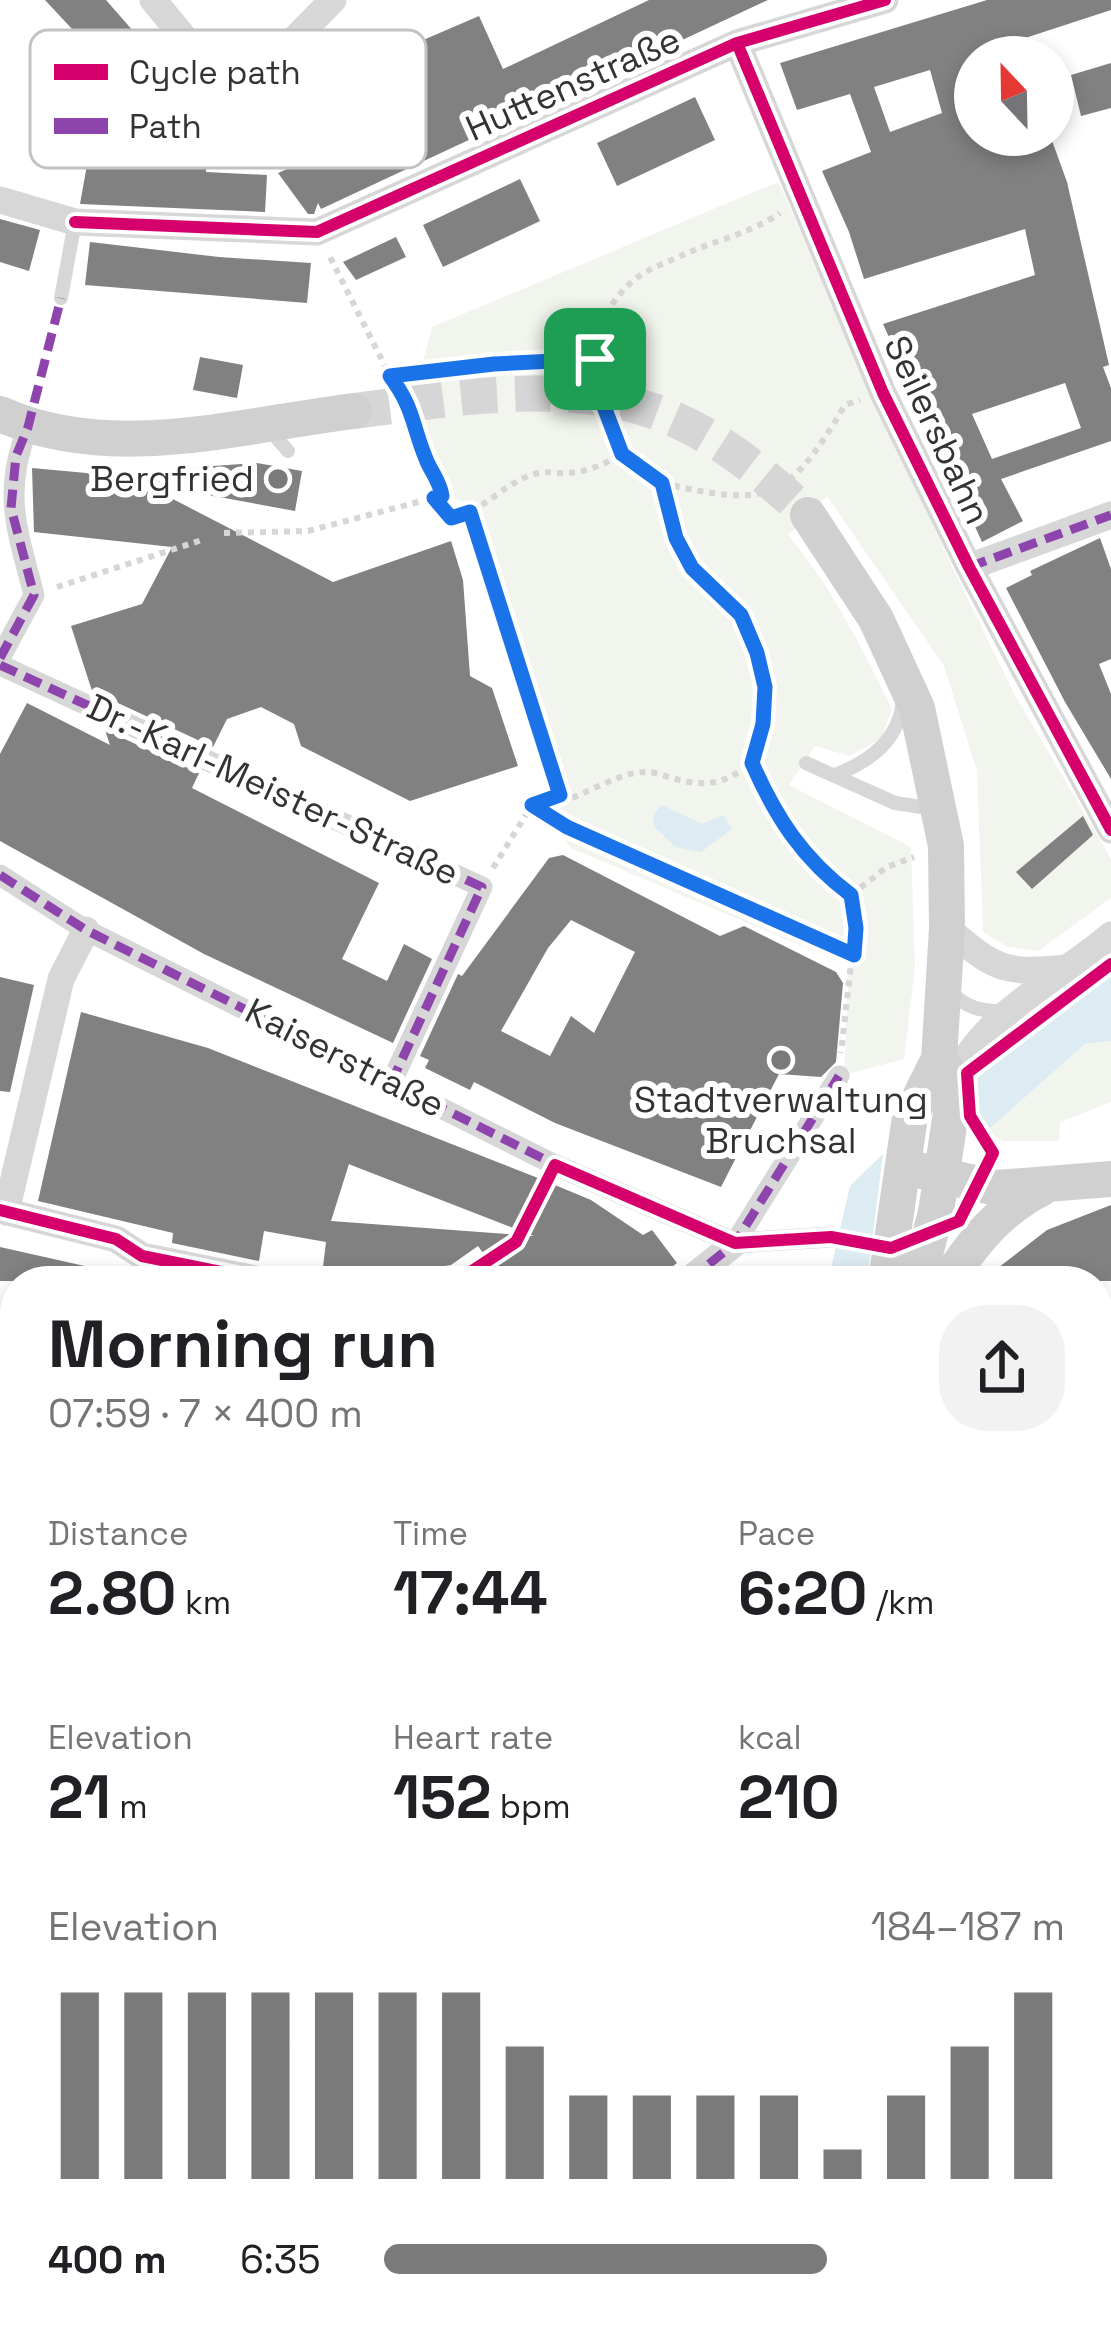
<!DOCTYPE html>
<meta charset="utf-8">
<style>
body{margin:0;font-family:"Space Grotesk",sans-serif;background:#f2f2f2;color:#202124;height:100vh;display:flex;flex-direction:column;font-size:45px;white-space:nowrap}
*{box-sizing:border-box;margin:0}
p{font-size:39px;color:#757577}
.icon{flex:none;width:66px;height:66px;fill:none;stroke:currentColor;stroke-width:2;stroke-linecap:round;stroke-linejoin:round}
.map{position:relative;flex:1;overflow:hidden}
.panel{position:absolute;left:0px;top:1266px;width:1113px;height:1065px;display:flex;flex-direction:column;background:#fff;border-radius:48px 48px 0 0;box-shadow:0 6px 18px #0003}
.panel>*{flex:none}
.needle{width:78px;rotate:338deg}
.tools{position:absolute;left:954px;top:36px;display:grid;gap:24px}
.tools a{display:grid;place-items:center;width:120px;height:120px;border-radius:50%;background:#fff;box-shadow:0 6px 18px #0003;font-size:60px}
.pin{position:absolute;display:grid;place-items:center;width:102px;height:102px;color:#fff;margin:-51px;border-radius:24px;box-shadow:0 6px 18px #0006}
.round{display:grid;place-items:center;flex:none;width:126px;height:126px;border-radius:48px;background:#f2f2f2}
.overview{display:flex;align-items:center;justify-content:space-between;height:204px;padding:0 48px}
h1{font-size:66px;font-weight:600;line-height:90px}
.figures{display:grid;grid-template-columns:repeat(3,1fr);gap:18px;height:204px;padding:12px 48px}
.figures div{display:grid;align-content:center}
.figures b{font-size:60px;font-weight:600}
.figures small{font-size:33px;font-weight:400}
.figures p{font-size:33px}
.chart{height:336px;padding:24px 48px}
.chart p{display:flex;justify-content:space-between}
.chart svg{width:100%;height:216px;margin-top:12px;stroke:#7a7a7a;stroke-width:6}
ul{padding:0 48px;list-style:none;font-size:39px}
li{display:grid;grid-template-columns:192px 144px 1fr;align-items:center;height:90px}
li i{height:30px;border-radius:15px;background:#7a7a7a}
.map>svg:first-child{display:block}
</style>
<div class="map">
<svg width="1111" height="2330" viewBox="0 0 1111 2330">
<rect width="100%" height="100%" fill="#fff"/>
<path fill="#f1f5ed" d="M778 182 953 569 1015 695 1111 859V898L1038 951 1008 947 983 932 977 771 944 666 827 496 788 535C832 587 862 648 892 709L881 739 849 756 815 746 789 785 911 847 915 967 904 1059 844 1075 849 966 571 848 537 804 567 777 471 506 429 487 410 447 418 382 432 327Z
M1111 1041V1102L1060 1122 1059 1141H1003L986 1132 1085 1044Z
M1001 2316H1075L1039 2330H963Z"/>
<path fill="#ddebf3" d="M662 805 702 824 723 815 732 829 701 852 675 847 654 826 653 815Z
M1111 974V1041L1085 1044 986 1132 978 1114 977 1075Z
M883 1154 867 1281H828L850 1186Z
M15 1790V1847L0 1870V1803Z"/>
<path fill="#818181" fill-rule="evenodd" d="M45 0H106L148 48 138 57 145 66 108 99 176 144 192 127 207 141 206 172 267 175 265 212 80 204 90 148 33 116 52 81 78 96 99 58Z
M649 0H768L321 209 318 203 314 214H308L278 173 351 141 330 95 343 89 341 86 410 54 407 47 479 16 503 69Z
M987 0H1111V10L1016 41 1018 47 975 57V135H1050L1067 182 1109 365 1103 367 1111 388V441L1001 479 1023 521 982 542 883 324 1035 275 1025 229 864 279 849 232 822 171 871 152 850 94 797 110 780 63ZM930 70 942 113 890 132 874 87ZM1065 383 1081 428 992 459 972 414Z
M1111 63V108L1081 116 1071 75Z
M695 97 715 140 617 186 597 143Z
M520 179 540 221 443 267 423 225Z
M0 219 40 230 29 271 0 262Z
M396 237 406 257 356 280 343 262Z
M90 242 219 257 311 263 307 303 85 285Z
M200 357 243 365 237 398 193 390Z
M257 463 302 471 295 511 142 483 333 582 451 541 463 580 470 676 492 688 518 766 410 801 301 746 294 724 261 707 227 719 213 747 92 691 71 626 142 604 172 547 34 532 32 468 130 477 139 482 184 468Z
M1100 538 1111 569V659L1099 664 1111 694V779L1065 702 1006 588 1032 575 1030 571Z
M27 703 110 745 105 730 199 773 192 788 379 883 342 959 387 981 404 944 432 959 393 1043 204 954 0 841V754Z
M1083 816 1093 835 1032 889 1016 872Z
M563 855 720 936 744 926 836 972 843 983 836 1062 821 1077 779 1074 721 1187 555 1123 474 1082 470 1090 425 1068 429 1060 420 1056 458 974 462 976 549 858ZM571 920 635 952 594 1033 571 1016 550 1056 501 1031 548 948Z
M0 977 34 985 10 1092 0 1091Z
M81 1012 208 1048 543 1180 591 1200 643 1235 652 1230 677 1263 654 1281H503L478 1246 451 1265 375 1278 322 1275 326 1242 264 1231 259 1261 172 1243 173 1233 38 1201ZM349 1164 351 1165 534 1236 331 1221Z
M1111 1205V1281H981L1047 1230Z
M0 1247 107 1271 106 1281H0Z"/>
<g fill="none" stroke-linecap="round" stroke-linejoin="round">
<path stroke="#d6d6d6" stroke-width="36" stroke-dasharray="36 18" stroke-linecap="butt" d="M354 411C451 399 562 378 656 412 715 433 764 474 808 515"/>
<path stroke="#d6d6d6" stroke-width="6" stroke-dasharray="6 6" stroke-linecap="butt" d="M390 376 494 364 594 359
M622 454C599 396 576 328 634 280 647 269 670 261 685 254 717 240 751 233 780 213
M662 483C770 508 788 501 845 405L860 400
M434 498 451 518C483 513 506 480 538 473 547 471 558 474 567 473 588 472 605 464 622 454L662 483 676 538 692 567 741 615 765 687 763 723 752 763 785 829 816 869 851 895 855 928 841 1053
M470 511 559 794
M224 533 308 531 441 496 426 461 409 402 390 376 330 257
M57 587 202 540
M532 805 567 827 854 955
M493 868 532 805 559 795 563 801C589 793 618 773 644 772 653 771 664 776 672 778 707 788 724 784 752 763
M851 895 887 867 914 857
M457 1281 516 1242 545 1185"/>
<path stroke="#d7d7d7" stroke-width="14" d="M61 298 75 222
M268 428 288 451
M806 763 895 803 935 809
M835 775C871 761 899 740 903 700
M950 990C964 1008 983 1012 1005 1011"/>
<path stroke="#d7d7d7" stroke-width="21" d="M0 658 34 595C17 529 2 493 28 427
M0 665 482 887 392 1081
M0 875 86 930 555 1165 735 1243 831 1237
M735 1243 839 1076"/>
<path stroke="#d7d7d7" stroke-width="27" d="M153 0 206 64 228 80 258 76 333 0
M737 43 883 393 969 567 1111 830
M0 200 75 222 317 232 737 43 885 0
M969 567 1111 515
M947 928C996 970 1003 974 1068 968
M954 1081C981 1015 1058 980 1111 935
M0 1210 116 1239 142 1256 266 1281
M6 1212 61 979 86 930
M688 1281 735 1243
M1109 1332 1111 1335
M1098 1476 1111 1466
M0 1481 15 1479
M1098 1516 1111 1532
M1098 1814 1111 1811
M1098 2153 1111 2149
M59 2330 78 2316
M736 2330 756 2316
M1080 2330 1111 2318"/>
<path stroke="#d7d7d7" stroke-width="33" d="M0 1695 15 1693"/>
<path stroke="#d0d0d0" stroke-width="36" d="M0 414C112 464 239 425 354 411
M808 515 876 619 917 708 946 846 947 928 939 1059 910 1117 886 1281
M918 1170 996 1188 1111 1179
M918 1281 936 1212 954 1093V1081L939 1059
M948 1281C974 1241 999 1210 1042 1188
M0 2116 15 2102"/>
<path stroke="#bebebe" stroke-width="9" stroke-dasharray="12 9" stroke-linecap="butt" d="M1098 2251 1111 2246
M885 2330 918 2316
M930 2330 963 2316"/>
<path stroke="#8e44ad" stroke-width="9" stroke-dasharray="18 9" stroke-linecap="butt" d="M969 567 1111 515
M0 658 34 595 11 508 16 456 28 427 61 298
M0 665 482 887 392 1081
M0 875 86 930 564 1169
M688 1281 735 1243 839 1076
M1109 1332 1111 1335
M1098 1476 1111 1466
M1098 1516 1111 1532"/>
<g stroke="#fff" stroke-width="20">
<path id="cycleway" d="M737 43 883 393 969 567 1111 830
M75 222 317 232 737 43 885 0
M0 1210 116 1239 142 1256 266 1281
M457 1281 516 1242 555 1165 735 1243 831 1237 891 1248 959 1221 993 1153 970 1116 967 1073 1111 964"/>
</g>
<use href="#cycleway" stroke="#d6006c" stroke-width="12"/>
</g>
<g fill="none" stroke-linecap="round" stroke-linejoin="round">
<g stroke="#fff" stroke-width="24">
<path id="route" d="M595 359 603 404 622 454 662 483 676 538 692 568 741 615 757 653 765 687 763 724 752 763C776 818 803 859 851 895L856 928 854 955 567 827 532 805 560 795 470 512 451 518 434 498 442 496C440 481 431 472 426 459 412 425 414 408 390 376L494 364Z"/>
</g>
<use href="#route" stroke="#1a73e8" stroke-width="15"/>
</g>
<g fill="#7a7a7a" stroke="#fff" stroke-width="4.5">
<circle cx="278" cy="479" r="12"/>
<circle cx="781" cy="1060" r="12"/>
</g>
<g text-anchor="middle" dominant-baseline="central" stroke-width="12" stroke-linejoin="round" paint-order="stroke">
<g font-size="36" fill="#333" stroke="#fff">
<text transform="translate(573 84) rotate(-24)">Huttenstraße</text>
<text transform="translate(937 430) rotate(65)">Seilersbahn</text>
<text transform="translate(273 790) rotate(25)">Dr.-Karl-Meister-Straße</text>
<text transform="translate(345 1058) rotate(27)">Kaiserstraße</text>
</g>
<g font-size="36" fill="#333" stroke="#fff" text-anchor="end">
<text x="254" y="479">Bergfried</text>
<text x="781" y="1100" text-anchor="middle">Stadtverwaltung<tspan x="781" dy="41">Bruchsal</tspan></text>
</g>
</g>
<rect x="30" y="30" width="396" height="138" rx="18" fill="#fff" stroke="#c2c2c2" stroke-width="3"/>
<rect x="54" y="64" width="54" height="16" fill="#d6006c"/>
<rect x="54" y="118" width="54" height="16" fill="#8e44ad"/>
<g font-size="33" fill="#333">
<text x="129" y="84">Cycle path</text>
<text x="129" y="138">Path</text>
</g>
</svg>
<div class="tools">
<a><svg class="needle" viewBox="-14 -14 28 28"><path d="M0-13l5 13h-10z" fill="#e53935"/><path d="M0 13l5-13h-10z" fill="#757577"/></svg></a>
</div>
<div class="pin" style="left:595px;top:359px;background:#1e9e55"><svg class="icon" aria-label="arrive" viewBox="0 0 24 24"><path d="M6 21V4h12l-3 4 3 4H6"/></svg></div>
<section class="panel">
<div class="overview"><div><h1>Morning run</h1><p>07:59 · 7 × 400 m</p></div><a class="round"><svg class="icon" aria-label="share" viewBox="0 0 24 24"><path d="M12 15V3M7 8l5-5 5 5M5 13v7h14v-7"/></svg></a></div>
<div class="figures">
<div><p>Distance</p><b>2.80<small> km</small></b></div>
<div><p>Time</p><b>17:44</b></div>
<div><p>Pace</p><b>6:20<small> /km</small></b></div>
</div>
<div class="figures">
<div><p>Elevation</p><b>21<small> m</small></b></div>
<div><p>Heart rate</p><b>152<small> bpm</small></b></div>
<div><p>kcal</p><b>210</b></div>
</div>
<div class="chart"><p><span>Elevation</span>184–187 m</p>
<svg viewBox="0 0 160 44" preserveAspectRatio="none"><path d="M5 44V6M15 44V6M25 44V6M35 44V6M45 44V6M55 44V6M65 44V6M75 44V17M85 44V27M95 44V27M105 44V27M115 44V27M125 44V38M135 44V27M145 44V17M155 44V6"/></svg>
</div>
<ul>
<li><b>400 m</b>6:35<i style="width:65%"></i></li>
</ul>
</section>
</div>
